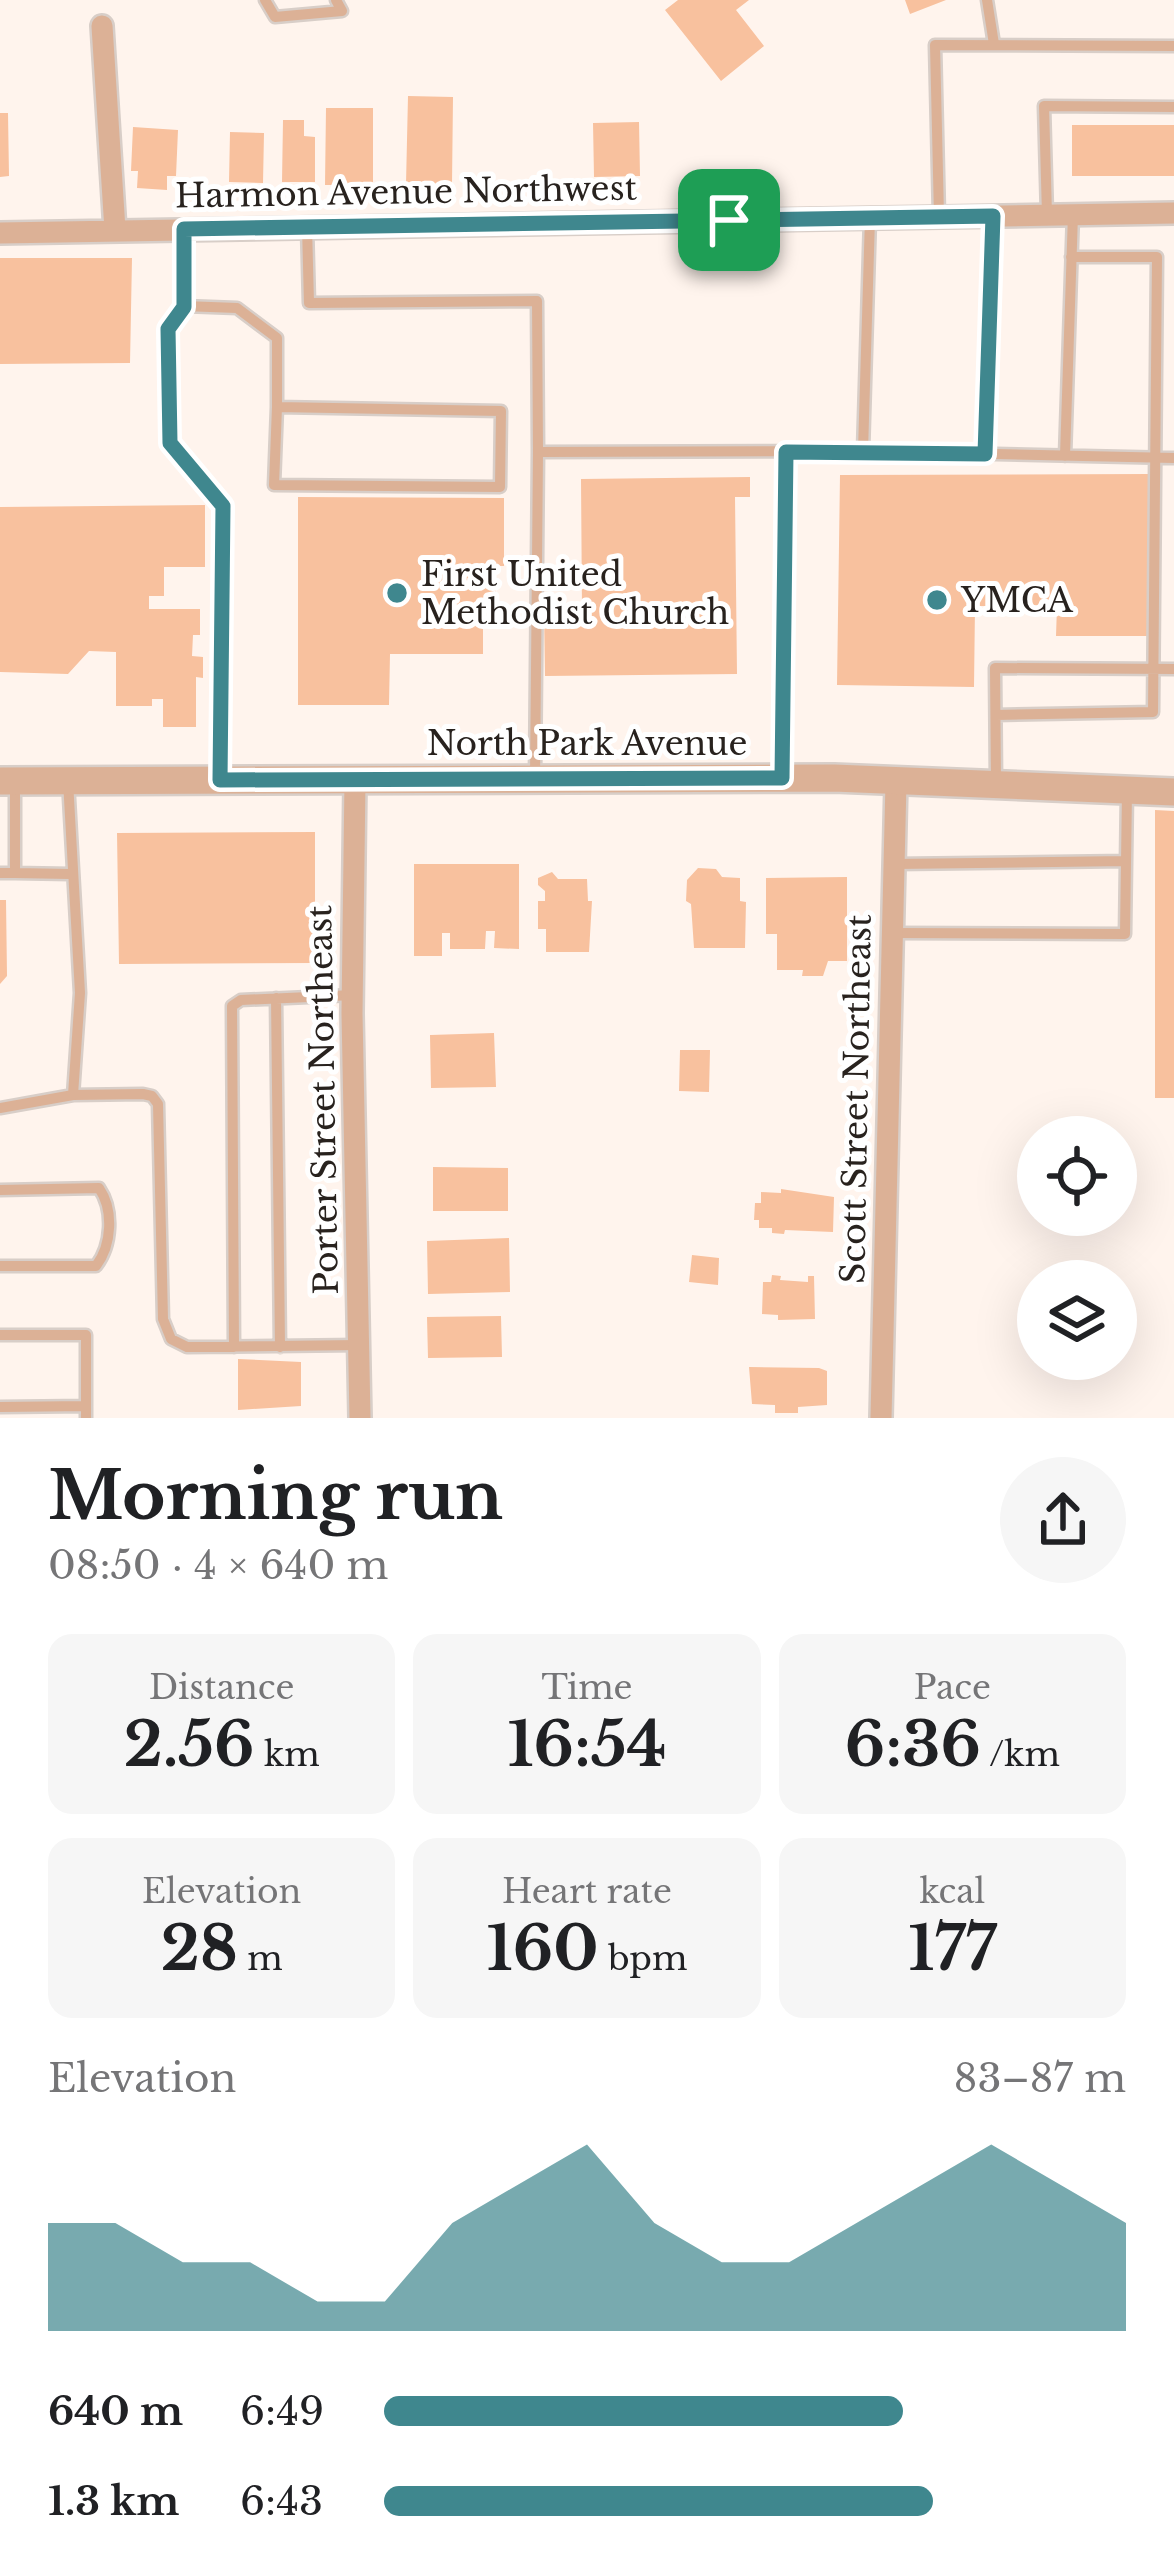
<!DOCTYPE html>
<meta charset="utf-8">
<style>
body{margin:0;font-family:"Libre Baskerville",serif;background:#f6f6f6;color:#202124;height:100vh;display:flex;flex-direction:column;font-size:45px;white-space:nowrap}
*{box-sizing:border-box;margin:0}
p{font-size:39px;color:#757577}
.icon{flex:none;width:66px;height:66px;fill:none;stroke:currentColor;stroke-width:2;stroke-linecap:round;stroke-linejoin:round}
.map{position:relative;height:1418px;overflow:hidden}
.panel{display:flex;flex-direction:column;background:#fff;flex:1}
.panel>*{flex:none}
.buttons{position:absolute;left:1017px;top:1116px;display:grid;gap:24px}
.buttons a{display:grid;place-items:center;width:120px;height:120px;border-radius:50%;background:#fff;box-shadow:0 12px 48px #0002;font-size:60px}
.pin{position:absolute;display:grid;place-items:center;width:102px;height:102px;color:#fff;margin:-51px;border-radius:24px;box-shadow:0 6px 18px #0006}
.round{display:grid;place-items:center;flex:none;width:126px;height:126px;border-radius:63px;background:#f6f6f6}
.overview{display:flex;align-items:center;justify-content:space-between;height:204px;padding:0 48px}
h1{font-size:66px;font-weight:700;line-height:90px}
.metrics{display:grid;grid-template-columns:repeat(3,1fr);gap:18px;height:204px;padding:12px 48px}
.metrics div{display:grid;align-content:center;border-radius:24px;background:#f6f6f6;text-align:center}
.metrics b{font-size:60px;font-weight:700}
.metrics small{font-size:33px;font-weight:400}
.metrics p{font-size:33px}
.chart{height:336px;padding:24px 48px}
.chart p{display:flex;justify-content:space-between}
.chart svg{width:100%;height:216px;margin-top:12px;fill:#3f878e;opacity:.7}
ul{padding:0 48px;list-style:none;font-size:39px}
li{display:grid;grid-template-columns:192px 144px 1fr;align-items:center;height:90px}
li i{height:30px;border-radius:15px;background:#3f878e}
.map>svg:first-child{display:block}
</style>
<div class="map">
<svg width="1174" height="1418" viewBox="0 0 1174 1418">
<rect width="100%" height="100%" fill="#fff4ed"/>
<path fill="#f8c19e" d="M678 0H749L736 10 764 46 721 81 665 10Z
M905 0H946L910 14Z
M408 96 453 97 452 184H406Z
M326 108H373V185H325Z
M0 113H8L9 176 0 177Z
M283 120H304V136L315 137V182H282Z
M639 122 640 176 594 177 593 123Z
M1072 125H1174V176H1072Z
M133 127 178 130 176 176H167V190L137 188 138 171H131Z
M230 132 264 133 263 183 229 182Z
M0 258H132L130 363 0 364Z
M1150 474V636H1056L1057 606H975L974 687 837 685 840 475Z
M750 477V497H735L737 674 545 676 544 609H582L581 479Z
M298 497 504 498V566H496V619H483V654H390L389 705H298Z
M205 505V567H164V596H149V609H200V635H193L192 656 203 657V678L196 677V727H163V699H152V706H116V652L89 651 68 674 0 672V507Z
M1155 810 1174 811V1098H1155Z
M315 832V963L119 964 117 833Z
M414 864H519V949L494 948 495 931H486L485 949H450V933H442V956H414Z
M698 868 716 869 722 877 740 878V901L746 902 745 948H694L691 904 686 901 687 880Z
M552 872 558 879H587L588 901H592L589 952H546V929H538V901H545V891L538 885V878Z
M847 877V961H828L823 976H802L803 970H777V934H766V878Z
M0 900H6L7 976 0 984Z
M494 1033 496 1087 431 1088 430 1035Z
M680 1050H710L709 1092 679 1091Z
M433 1167 508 1168V1211H433Z
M781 1189 834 1197 833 1232 785 1230 784 1234 772 1233V1228H759V1220H754L755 1203H761V1192L781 1193Z
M509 1238 510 1292 428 1294 427 1241Z
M692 1255 719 1258 718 1285 689 1282Z
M772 1275 781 1276 780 1280 808 1282V1276H814L815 1319 778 1320V1315L762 1314 763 1282H771Z
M501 1316 502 1357 428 1358 427 1317Z
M238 1359 301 1362V1406L238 1410Z
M749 1367 819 1368 827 1371V1405L798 1407V1413H775V1405L752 1404Z"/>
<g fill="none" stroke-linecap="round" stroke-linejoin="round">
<g stroke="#d8cec8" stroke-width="15">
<path id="service" d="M265 0 275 17 342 11 336 0
M987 0 994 44
M1047 215 1044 106 1174 107
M939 216 935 45 1174 46
M307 227 309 303 537 301 538 452 863 451 870 218
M184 229V306L168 329 169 443 222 506 220 777
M184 306 237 308 277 338V407L501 411 500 487 274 485 277 407
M863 451 1174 458
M985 454 993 216
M1065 456 1073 214
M996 715 1153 712 1157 257H1071
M782 775 786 451
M535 779 538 452
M68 781 80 993 73 1095
M996 782 995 668 1174 669
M895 864 1126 861
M0 873H15V785
M15 873 70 874
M894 933 1125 934 1127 791
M276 998 280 1347
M0 1108 73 1095 143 1094 152 1096 158 1104 163 1319 171 1339 187 1347 359 1345
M0 1190 99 1188C114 1210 112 1245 96 1266H0
M0 1335H86V1418
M234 1347 232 1006 241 1000 353 995
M0 1407 86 1406"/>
</g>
<g stroke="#d8cec8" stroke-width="26">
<path id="minor" d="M102 26 115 230
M0 233 1174 213
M355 780 352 1013 360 1418
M881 1418 896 782"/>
</g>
<g stroke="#d8cec8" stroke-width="32">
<path id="tertiary" d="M0 781 834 778 1174 792"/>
</g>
<use href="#service" stroke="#dcb196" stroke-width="10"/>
<use href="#minor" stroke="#dcb196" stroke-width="21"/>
<use href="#tertiary" stroke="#dcb196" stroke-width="27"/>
</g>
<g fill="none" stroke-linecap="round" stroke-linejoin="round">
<g stroke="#fff" stroke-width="24">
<path id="route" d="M993 216 985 454 786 452 782 778 220 780 223 506 170 443 168 329 184 307V229Z"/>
</g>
<use href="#route" stroke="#3f878e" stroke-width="15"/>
</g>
<g fill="#3f878e" stroke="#fff" stroke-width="4.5">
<circle cx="397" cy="593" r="12"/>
<circle cx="937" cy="600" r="12"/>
</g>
<g text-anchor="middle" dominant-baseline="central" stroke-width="10" stroke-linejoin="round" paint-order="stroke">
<g font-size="33" fill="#28221e" stroke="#fff">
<text transform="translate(406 192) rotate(-1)">Harmon Avenue Northwest</text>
<text x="587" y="743">North Park Avenue</text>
<text transform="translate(856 1099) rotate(-89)">Scott Street Northeast</text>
<text transform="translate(323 1100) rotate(-91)">Porter Street Northeast</text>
</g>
<g font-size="33" fill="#28221e" stroke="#fff" text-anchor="start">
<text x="421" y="574">First United<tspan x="421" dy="38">Methodist Church</tspan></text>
<text x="961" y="600">YMCA</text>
</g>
</g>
</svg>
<div class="buttons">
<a><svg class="icon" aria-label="locate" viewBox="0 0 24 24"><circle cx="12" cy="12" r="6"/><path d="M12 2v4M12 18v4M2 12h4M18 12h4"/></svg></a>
<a><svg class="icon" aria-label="layers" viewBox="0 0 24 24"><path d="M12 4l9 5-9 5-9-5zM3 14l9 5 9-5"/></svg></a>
</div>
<div class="pin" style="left:729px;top:220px;background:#1e9e55"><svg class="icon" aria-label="arrive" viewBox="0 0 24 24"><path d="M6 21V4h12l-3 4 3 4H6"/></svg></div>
</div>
<section class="panel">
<div class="overview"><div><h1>Morning run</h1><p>08:50 · 4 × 640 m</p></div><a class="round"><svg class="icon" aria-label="share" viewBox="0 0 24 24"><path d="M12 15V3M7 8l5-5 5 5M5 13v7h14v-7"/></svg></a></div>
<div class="metrics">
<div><p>Distance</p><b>2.56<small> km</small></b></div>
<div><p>Time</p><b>16:54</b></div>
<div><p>Pace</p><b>6:36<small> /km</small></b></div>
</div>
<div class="metrics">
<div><p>Elevation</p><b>28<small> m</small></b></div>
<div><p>Heart rate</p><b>160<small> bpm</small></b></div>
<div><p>kcal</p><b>177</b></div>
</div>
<div class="chart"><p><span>Elevation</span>83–87 m</p>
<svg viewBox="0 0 160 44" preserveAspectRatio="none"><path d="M0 44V22L10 22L20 30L30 30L40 38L50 38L60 22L70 14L80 6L90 22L100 30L110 30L120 22L130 14L140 6L150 14L160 22V44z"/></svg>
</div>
<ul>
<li><b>640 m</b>6:49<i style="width:70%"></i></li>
<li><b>1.3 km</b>6:43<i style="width:74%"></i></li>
</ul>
</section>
